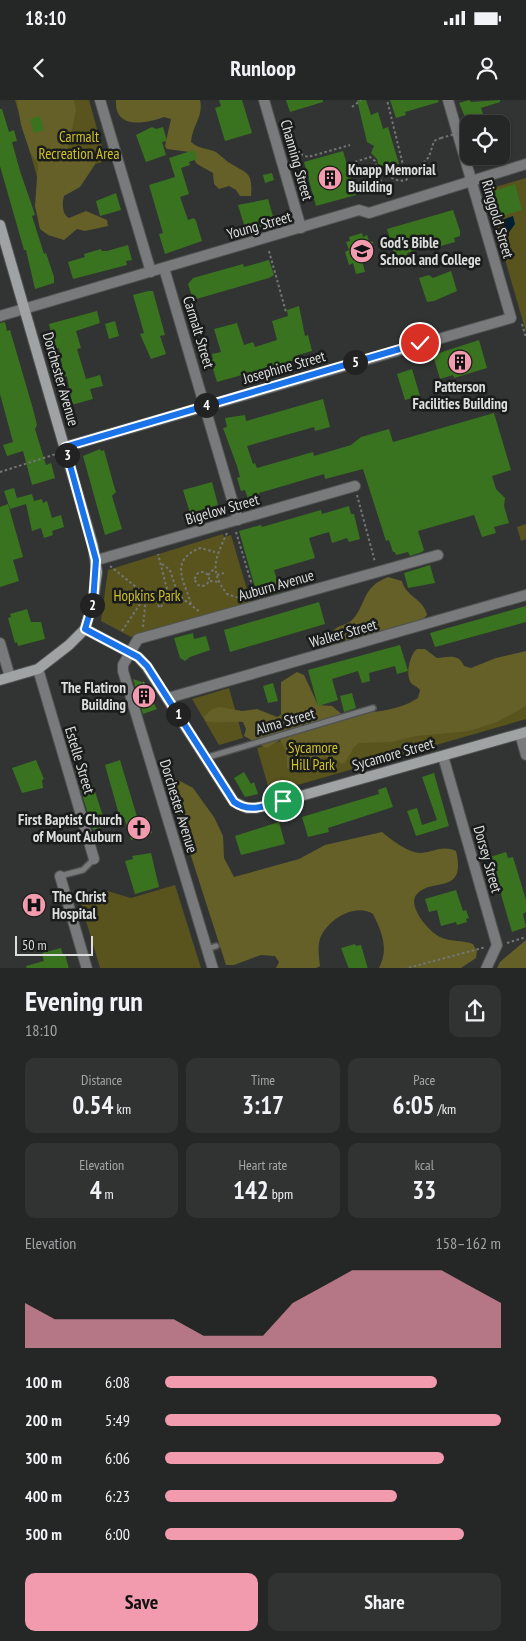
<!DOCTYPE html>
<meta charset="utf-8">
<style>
body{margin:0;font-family:"PT Sans Narrow",sans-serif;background:#313332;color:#f1f3f6;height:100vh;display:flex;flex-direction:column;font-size:19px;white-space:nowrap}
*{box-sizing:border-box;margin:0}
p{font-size:16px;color:#a3a5a7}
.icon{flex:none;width:28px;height:28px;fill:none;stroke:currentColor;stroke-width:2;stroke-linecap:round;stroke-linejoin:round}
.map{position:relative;height:868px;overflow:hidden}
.details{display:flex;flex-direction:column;background:#252726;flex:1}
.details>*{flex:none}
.controls{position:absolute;left:460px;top:15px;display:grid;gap:10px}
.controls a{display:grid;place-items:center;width:50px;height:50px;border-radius:10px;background:#252726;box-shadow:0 1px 4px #0004,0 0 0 1px #424443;font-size:25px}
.scale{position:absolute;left:15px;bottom:12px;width:78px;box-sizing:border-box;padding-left:5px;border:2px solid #dbdedd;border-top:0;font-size:14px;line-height:18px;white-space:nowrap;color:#dbdedd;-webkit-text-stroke:4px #1a1b1b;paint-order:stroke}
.pin{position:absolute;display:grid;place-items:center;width:42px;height:42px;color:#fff;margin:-21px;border:2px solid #fff;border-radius:50%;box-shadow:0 1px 5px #0007}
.km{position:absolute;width:25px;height:25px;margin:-12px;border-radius:50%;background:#222;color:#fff;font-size:14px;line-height:25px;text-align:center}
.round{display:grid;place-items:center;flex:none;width:52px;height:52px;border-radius:10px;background:#313332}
.summary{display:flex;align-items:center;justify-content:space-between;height:85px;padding:0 25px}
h1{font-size:28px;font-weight:800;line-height:38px}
.metrics{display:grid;grid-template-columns:repeat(3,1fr);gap:8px;height:85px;padding:5px 25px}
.metrics div{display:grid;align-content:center;border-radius:10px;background:#313332;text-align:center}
.metrics b{font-size:25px;font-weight:800}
.metrics small{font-size:14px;font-weight:400}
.metrics p{font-size:14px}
.chart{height:140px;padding:10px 25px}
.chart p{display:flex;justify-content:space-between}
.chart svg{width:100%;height:90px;margin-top:5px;fill:#f29aae;opacity:.7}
.action{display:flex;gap:10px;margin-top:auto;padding:10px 25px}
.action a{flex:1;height:58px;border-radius:10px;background:#f29aae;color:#111;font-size:20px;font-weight:800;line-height:58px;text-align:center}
.action a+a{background:#313332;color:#f1f3f6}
ul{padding:0 25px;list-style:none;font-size:16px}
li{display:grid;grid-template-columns:80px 60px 1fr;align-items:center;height:38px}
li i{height:12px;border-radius:6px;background:#f29aae}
.status{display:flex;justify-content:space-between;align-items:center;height:35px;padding:0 25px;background:#252726;direction:ltr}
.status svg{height:14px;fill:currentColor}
header{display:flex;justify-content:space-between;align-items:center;height:65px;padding:0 25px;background:#252726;font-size:22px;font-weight:800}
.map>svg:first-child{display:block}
</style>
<div class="status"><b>18:10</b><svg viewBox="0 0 49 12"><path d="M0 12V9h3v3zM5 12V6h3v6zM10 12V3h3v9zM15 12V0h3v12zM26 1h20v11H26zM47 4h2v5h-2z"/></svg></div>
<header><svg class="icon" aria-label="back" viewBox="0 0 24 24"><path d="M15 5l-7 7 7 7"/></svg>Runloop<svg class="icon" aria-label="person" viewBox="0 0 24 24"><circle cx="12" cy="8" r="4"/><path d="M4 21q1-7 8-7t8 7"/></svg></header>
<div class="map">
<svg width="526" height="869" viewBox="0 0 526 869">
<rect width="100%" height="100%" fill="#313433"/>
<path fill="#59541d" d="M15 0H89L106 61 38 80 28 45 57 36 21 21Z
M526 78V232L485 90Z
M526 424V439L521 441 517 427Z
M223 434 224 437 231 435 251 503 131 537 101 521 108 470Z
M526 571V619L270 693 257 648Z
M229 588 243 638 219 645 192 599Z
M175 785 201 868H100L79 797 104 790 131 798Z"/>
<path fill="#656027" d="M17 0H74L76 10 66 57 73 61 90 58 96 63 80 87 64 96C62 103 62 115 69 118L86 111 107 120 108 126 85 131 77 129 64 140 48 135 40 129 35 106 38 64 30 52 21 25Z
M116 0H200C204 16 192 26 191 42 199 49 207 48 216 52 220 55 224 59 228 62 247 74 253 71 251 96H240L236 90 229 86 219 89 214 84 213 73 197 64 189 52 167 49 165 46 171 19 164 17C147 23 114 31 116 0Z
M388 477 402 481C405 496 424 499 427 515L422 520 334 546 330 544 334 530C339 525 346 525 351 521 367 506 360 488 388 477Z
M417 549H425L437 558C448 557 459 553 464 566L471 568 496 558 526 551V606L497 622 469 631 416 636 391 642 359 643 354 647 345 663 342 664C322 649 314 661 297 673L287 668V653L280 640 267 648 264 647 244 636 246 629 243 622C231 621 216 624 206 621L204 617 212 609 220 607 242 611 257 609 277 617 281 615V582L297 572 304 575 318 605 332 606 344 616C370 611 395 613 418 598L420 590C417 586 414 586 411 583 405 575 410 554 417 549Z
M167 674 193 688 214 717 223 736 224 758 234 777 299 759 325 745 382 732C392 740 408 753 421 753 434 752 442 745 456 751 467 796 431 777 417 794 406 805 429 832 440 837 450 842 463 840 473 844L477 851 476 858 461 868H379C389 849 382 832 373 814 356 803 330 818 321 836 317 845 319 856 320 866L316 868H276L279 862 275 856 261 855 234 865H226L182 728 165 688 164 680Z
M526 840V868H497L500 862Z"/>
<path fill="#002133" d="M513 116 515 124 507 135 503 133 502 120Z"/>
<path fill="#3a731f" d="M219 0H242L252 33 225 41 215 8 221 6Z
M286 0H323V2L290 12Z
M357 0H366L371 15 378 12 383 29 388 27 399 64 380 70 377 59 371 53 374 46 367 42Z
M390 0H438L439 2 405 12 406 15 396 18Z
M469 0 471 2 500 0V2L481 8 486 24H468L459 3Z
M0 9H2L9 32 14 30 17 41 12 42 20 71 31 103 35 115 32 116 44 154 46 153 54 177V183L35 189 26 150H24L0 66Z
M40 16 44 30 34 33 30 19Z
M152 27 156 29 163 27 167 41 162 42 166 55 146 62 136 35Z
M194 50 197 59 189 62 190 65 181 68 189 94 180 97 188 120 194 118 196 121 202 141 165 154 159 134 163 133 149 85 175 77 169 58Z
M343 51 356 95 316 106 304 62Z
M272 73 274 80 265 83 263 75Z
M515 84 522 110 501 116 494 91Z
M116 93 121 110 100 116 96 101Z
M268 99 275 123 246 131 238 105Z
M453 110 460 131V136L454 138 455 142 441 146V143L407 153 408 156 396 159 387 129Z
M362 133 363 137 367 135 369 141 374 142 370 146 372 152 365 154 366 159 362 161 365 172 356 174 353 163 349 165 345 152 349 150 346 142 350 141 349 137Z
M128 145 132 160 126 161 127 165 73 179 68 162 85 157 84 154 101 149 102 151H107Z
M269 160 274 175 269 178 193 200 188 184 193 178 243 164 244 167Z
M451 171 457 191 434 201 427 202 419 178 429 175 433 178Z
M148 191H153L165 235 160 236 166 254 151 259 140 234 144 233 133 195Z
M299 206 305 236 308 235 312 251 298 255 299 259 217 282 210 259H213L212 254 221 252 214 229 237 223 244 245 253 242 255 247 277 240 272 221 288 216 287 210Z
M97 211 100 223 76 231 81 248 77 249 86 279 100 275 103 286 90 289 93 299 75 304H72L67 276 64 277 59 248 55 249 49 224Z
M115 221 119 236 109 239 105 224Z
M5 222 7 231 10 230 33 309 37 325 35 329 46 365 51 363 55 378 32 385 23 351 7 356 3 345 13 342 0 294V223Z
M479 240 487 268 454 278 453 275 440 279 433 255Z
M412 269 420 296 405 300 397 274Z
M323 299 330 327 315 331 314 327 247 346 253 364 255 363 257 368 313 352 314 356 351 345 361 337 389 329 393 342 494 313 511 370 492 376 496 389 505 398 504 406 509 423 494 427 496 433 482 437 474 415 418 431 424 450 422 452 410 456 408 452 396 455 395 452H393L389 440 386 441 363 369 325 379 324 374 266 391 259 393 260 396 248 399 245 390 241 391 237 378 240 377 237 366 223 328 227 327 225 318 245 315 246 321Z
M100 349 101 351 104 350 114 386 116 392 112 396 122 429 105 435 83 356Z
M212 382 218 405 190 413 183 390Z
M14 388 17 398 32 394 34 401 42 399 43 403 47 401 52 418 61 415 64 427 52 431 53 435 44 438 41 428 32 431 26 404 10 409 4 391Z
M8 404 23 457 13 460 19 481 0 487V407Z
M349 406 351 414H354L360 439 349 442 347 438 332 443 329 432 309 438 315 458 274 470 281 492 258 498 239 431 261 425 262 427 321 410 322 414Z
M430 465 435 483 408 488 404 473Z
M319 502 325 524 230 552 224 530Z
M526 506V522L435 547 430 533Z
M27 509 31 522H41L45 539 18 546 17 542 15 543 8 518 11 517 10 514Z
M193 533 194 539 206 536 210 550 190 557 185 561 180 558 174 538Z
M400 545 408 571 397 574 395 566 369 573 370 581 362 583 358 571 332 579 338 600 318 606 308 570Z
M133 579 142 582 157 609 143 614Z
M273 583 278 601 268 603 263 586Z
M352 593 356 608 344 612 340 596Z
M36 660 44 679 42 680 43 688 22 693 12 668Z
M120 660 138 720 147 717 152 733 131 740 124 717 120 718 105 665Z
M87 662 90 670 76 674 74 666Z
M244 672 251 684 254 682 258 694 245 697 234 678Z
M434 673 449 726 416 736 407 711 417 708 422 725 437 720 422 677Z
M93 685 106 726 93 730 80 688Z
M386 687 393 707 328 728 329 732 308 737 302 717 379 694 378 690Z
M279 722 285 744 241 755 235 736Z
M506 752 508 758 513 757 526 800V812L523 814 526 827 512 832 490 757Z
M151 753 159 787 135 794 125 761 133 759 132 756Z
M456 790 463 811 466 810 469 818 466 819 467 822 457 825 456 822 441 826 437 810 429 812 425 799Z
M355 844 356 846 361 845 368 869H349L341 848Z
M61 848 63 855 65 854 69 869H27L26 866 44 861 42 853Z"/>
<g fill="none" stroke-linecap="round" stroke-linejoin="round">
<g stroke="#505352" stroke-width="8">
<path id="lane" d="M205 658 373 608
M60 776 83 770 94 759
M207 849 216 846"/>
</g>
<g stroke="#505352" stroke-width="12">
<path id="street" d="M100 0 151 172
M264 0 301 128
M164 168 238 420
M0 216 359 110 369 113 526 64
M65 347 511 218 448 0
M97 460 355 386
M0 543 10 577
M38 569 94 759
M168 598 526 495
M520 634 526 655
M443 656 497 845 486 869
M60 776 87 869
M213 869 123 571V565L138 539 438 455"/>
</g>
<g stroke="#505352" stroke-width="12">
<path id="secondary" d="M0 125 93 446 97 472 93 502 85 529 69 545 38 569 0 580
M85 529 138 557 147 567 234 702 247 708H256L283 701 526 632"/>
</g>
<path stroke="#737675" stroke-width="2" stroke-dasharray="2.5 2.5" stroke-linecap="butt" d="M352 7 361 0
M355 62 370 57 375 61 379 75 383 74 399 81 406 80 429 57 434 41 441 38
M299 63 298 57 301 54 308 57 350 45
M383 74 400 69 403 65 387 0
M379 75 386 97
M269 151 286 212
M522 224 526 238
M0 372 56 354
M357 395 375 462
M236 432 255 495
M227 433C216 458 208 469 227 494L242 499
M162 464 170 470 178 495 200 512
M110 466 146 495
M195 479a7 7 0 1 1 14 0a7 7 0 1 1-14 0Z
M208 475 215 468
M217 475 224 473
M210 481 219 482
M191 504C185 482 168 461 200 448L215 452
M158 505 160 508 167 499 168 493 158 454
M143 527 146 497
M122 531 146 495
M143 582 148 591
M507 843 526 837
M404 869 486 847"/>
<use href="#lane" stroke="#797a7b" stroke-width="5"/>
<use href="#street" stroke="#797a7b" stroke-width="10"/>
<use href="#secondary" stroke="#a0a3a3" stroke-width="10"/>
<path stroke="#737675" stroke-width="2" stroke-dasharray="2.5 2.5" stroke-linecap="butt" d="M441 38 469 30"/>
</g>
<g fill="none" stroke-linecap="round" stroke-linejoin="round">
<g stroke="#fff" stroke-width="10">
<path id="route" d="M283 701C266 706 249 713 234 702L147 566 138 557 85 529 93 502 96 460 65 347 420 243"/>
</g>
<use href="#route" stroke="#1a73e8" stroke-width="6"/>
</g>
<defs>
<g id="building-disc" transform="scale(1.25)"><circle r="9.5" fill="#f29aae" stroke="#1a1b1b"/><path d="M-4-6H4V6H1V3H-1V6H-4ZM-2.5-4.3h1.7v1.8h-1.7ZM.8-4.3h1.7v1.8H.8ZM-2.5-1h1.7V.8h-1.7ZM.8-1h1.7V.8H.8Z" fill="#111"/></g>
<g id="university-disc" transform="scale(1.25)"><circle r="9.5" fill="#f29aae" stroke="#1a1b1b"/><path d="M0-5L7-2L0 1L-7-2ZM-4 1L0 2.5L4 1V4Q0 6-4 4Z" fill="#111"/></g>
<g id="church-disc" transform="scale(1.25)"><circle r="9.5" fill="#f29aae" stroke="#1a1b1b"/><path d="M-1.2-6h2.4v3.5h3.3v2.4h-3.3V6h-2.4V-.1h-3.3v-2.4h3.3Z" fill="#111"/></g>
<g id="hospital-disc" transform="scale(1.25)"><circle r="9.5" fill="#f29aae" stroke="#1a1b1b"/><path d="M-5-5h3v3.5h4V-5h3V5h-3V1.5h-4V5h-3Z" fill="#111"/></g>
</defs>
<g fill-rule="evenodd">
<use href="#building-disc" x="330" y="78"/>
<use href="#university-disc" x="362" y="151"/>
<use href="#building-disc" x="460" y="262"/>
<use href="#building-disc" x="144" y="596"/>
<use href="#church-disc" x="139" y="728"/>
<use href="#hospital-disc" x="34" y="805"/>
</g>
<g text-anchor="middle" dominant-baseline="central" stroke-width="5" stroke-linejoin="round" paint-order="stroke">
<g font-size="15" fill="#cfc227" stroke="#1a1b1b">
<text x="79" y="36">Carmalt<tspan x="79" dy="17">Recreation Area</tspan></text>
<text x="147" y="495">Hopkins Park</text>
<text x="313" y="647">Sycamore<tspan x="313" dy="17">Hill Park</tspan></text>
</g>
<g font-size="15" fill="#dbdedd" stroke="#1a1b1b">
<text transform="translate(297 60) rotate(74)">Channing Street</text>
<text transform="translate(498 119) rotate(74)">Ringgold Street</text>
<text transform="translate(259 125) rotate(-16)">Young Street</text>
<text transform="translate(199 232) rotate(73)">Carmalt Street</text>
<text transform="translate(284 267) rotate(-16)">Josephine Street</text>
<text transform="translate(61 279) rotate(74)">Dorchester Avenue</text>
<text transform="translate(222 409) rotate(-16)">Bigelow Street</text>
<text transform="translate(276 485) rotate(-16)">Auburn Avenue</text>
<text transform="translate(343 533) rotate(-16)">Walker Street</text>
<text transform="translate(285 621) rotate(-16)">Alma Street</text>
<text transform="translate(393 654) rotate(-16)">Sycamore Street</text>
<text transform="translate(80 660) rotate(73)">Estelle Street</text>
<text transform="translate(179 706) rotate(73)">Dorchester Avenue</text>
<text transform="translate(488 759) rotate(74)">Dorsey Street</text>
</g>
<g font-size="15" font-weight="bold" fill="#dbdedd" stroke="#1a1b1b" text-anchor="start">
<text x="348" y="69">Knapp Memorial<tspan x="348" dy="17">Building</tspan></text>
<text x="380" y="142">God's Bible<tspan x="380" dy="17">School and College</tspan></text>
<text x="460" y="286" text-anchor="middle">Patterson<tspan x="460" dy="17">Facilities Building</tspan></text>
<text x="126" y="587" text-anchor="end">The Flatiron<tspan x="126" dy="17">Building</tspan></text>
<text x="122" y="719" text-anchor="end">First Baptist Church<tspan x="122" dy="17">of Mount Auburn</tspan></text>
<text x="52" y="796">The Christ<tspan x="52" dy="17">Hospital</tspan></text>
</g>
</g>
</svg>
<div class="controls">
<a><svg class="icon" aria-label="locate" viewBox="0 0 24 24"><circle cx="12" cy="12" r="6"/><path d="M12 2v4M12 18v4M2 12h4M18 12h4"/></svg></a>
</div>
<div class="scale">50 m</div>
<div class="pin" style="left:283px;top:701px;background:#1e9e55"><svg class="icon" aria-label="arrive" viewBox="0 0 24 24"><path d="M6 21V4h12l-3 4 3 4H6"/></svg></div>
<div class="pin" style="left:420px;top:243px;background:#d93025"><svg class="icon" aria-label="check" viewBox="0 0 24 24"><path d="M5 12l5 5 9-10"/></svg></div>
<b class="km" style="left:178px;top:614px">1</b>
<b class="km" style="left:92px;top:505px">2</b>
<b class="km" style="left:67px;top:355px">3</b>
<b class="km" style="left:206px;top:305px">4</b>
<b class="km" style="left:355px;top:262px">5</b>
</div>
<section class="details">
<div class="summary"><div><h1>Evening run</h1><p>18:10</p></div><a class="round"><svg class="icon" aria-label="share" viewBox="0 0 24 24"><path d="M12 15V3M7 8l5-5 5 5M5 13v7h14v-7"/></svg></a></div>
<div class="metrics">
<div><p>Distance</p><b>0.54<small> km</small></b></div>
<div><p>Time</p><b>3:17</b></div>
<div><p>Pace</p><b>6:05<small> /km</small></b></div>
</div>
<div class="metrics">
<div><p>Elevation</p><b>4<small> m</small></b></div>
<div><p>Heart rate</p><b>142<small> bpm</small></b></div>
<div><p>kcal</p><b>33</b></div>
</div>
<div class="chart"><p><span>Elevation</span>158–162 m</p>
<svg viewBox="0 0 160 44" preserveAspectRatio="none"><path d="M0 44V22L10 30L20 30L30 30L40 30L50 30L60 38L70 38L80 38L90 22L100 14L110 6L120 6L130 6L140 6L150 14L160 22V44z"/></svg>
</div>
<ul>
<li><b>100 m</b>6:08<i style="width:81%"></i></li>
<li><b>200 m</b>5:49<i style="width:100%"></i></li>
<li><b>300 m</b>6:06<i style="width:83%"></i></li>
<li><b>400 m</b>6:23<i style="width:69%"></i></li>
<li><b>500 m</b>6:00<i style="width:89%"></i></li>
</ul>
<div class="action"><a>Save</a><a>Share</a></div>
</section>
